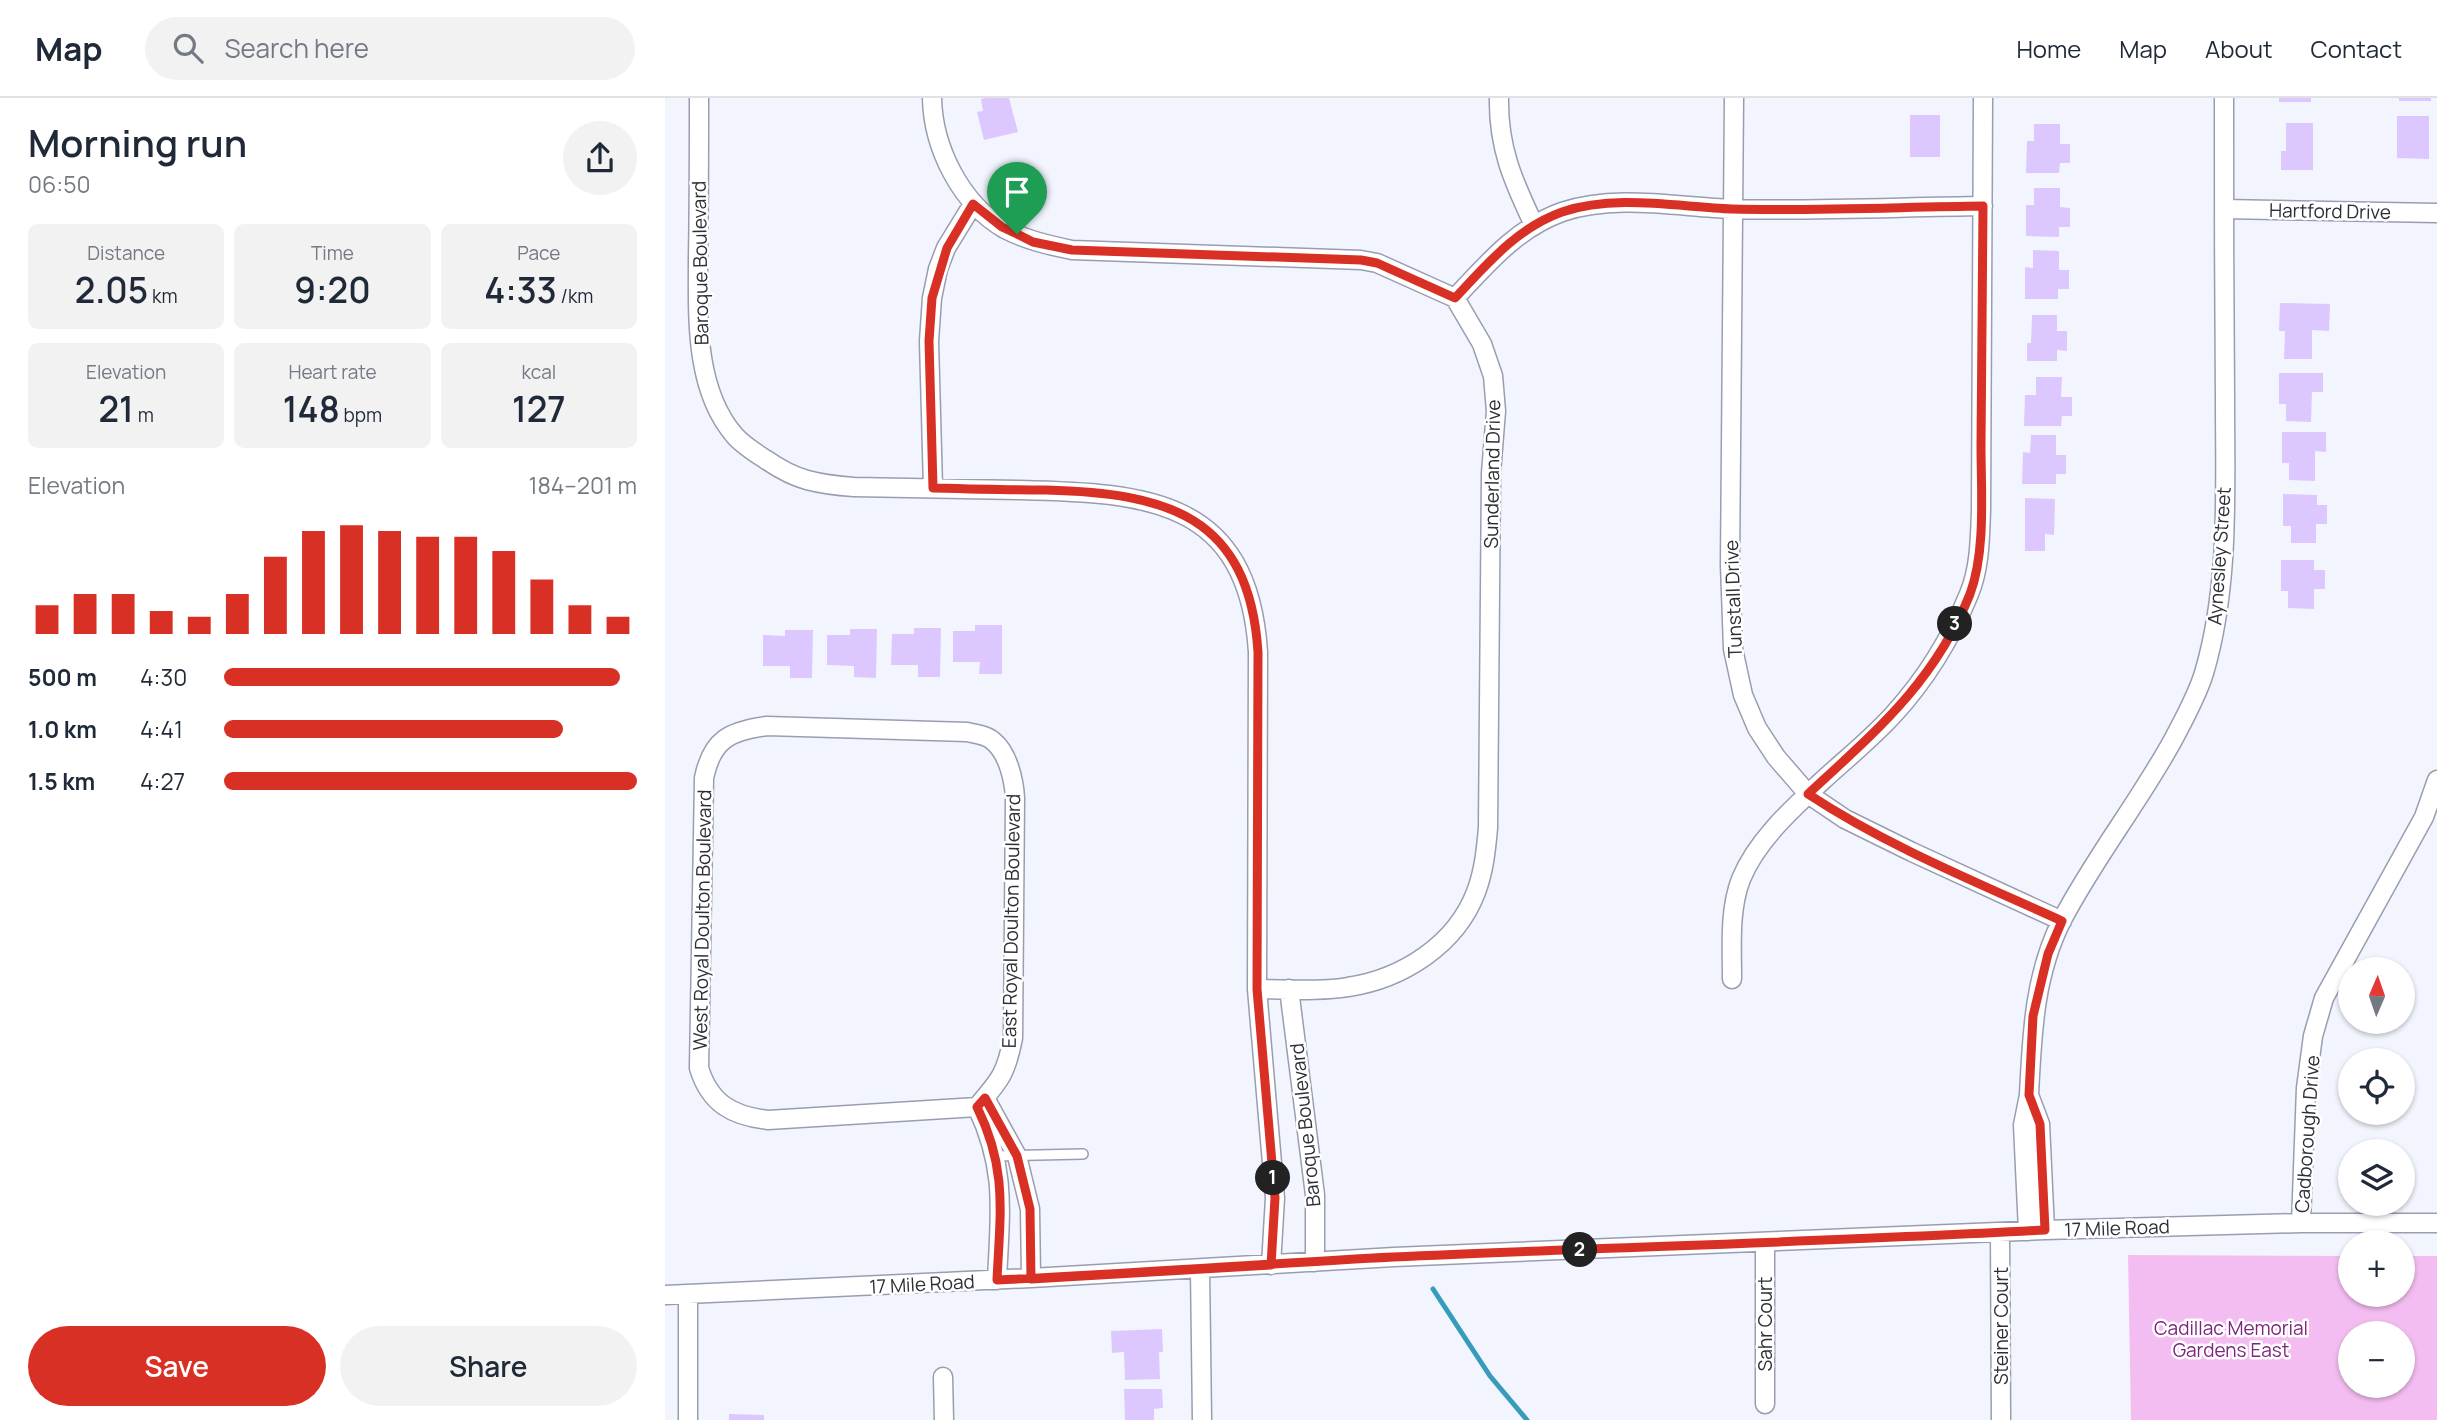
<!DOCTYPE html>
<meta charset="utf-8">
<style>
body{margin:0;font-family:Manrope,sans-serif;background:#f2f2f3;color:#1f2937;height:100vh;display:flex;flex-direction:column;font-size:26px;white-space:nowrap}
*{box-sizing:border-box;margin:0}
p{font-size:23px;color:#747a83}
.icon{flex:none;width:38px;height:38px;fill:none;stroke:currentColor;stroke-width:2;stroke-linecap:round;stroke-linejoin:round}
.map{position:relative;flex:1;overflow:hidden}
.panel{display:flex;flex-direction:column;background:#fff;width:665px}
.panel>*{flex:none}
.needle{width:46px;rotate:2deg}
.controls{position:absolute;left:1673px;top:859px;display:grid;gap:14px}
.controls a{display:grid;place-items:center;width:77px;height:77px;border-radius:50%;background:#fff;box-shadow:0 2px 5px #0004;font-size:35px}
.pin{position:absolute;display:grid;place-items:center;width:60px;height:60px;color:#fff;margin:-72px -30px;border-radius:50% 50% 50% 0;rotate:-45deg;box-shadow:0 0 7px #0007}
.pin .icon{rotate:45deg}
.km{position:absolute;width:35px;height:35px;margin:-18px;border-radius:50%;background:#222;color:#fff;font-size:19px;line-height:35px;text-align:center}
.round{display:grid;place-items:center;flex:none;width:74px;height:74px;border-radius:37px;background:#f2f2f3}
.overview{display:flex;align-items:center;justify-content:space-between;height:119px;padding:0 28px}
h1{font-size:38px;font-weight:600;line-height:52px}
.figures{display:grid;grid-template-columns:repeat(3,1fr);gap:10px;height:119px;padding:7px 28px}
.figures div{display:grid;align-content:center;border-radius:10px;background:#f2f2f3;text-align:center}
.figures b{font-size:35px;font-weight:600}
.figures small{font-size:19px;font-weight:400}
.figures p{font-size:19px}
.chart{height:196px;padding:14px 28px}
.chart p{display:flex;justify-content:space-between}
.chart svg{width:100%;height:126px;margin-top:7px;stroke:#d93025;stroke-width:6}
.cta{display:flex;gap:14px;margin-top:auto;padding:14px 28px}
.cta a{flex:1;height:80px;border-radius:42px;background:#d93025;color:#fff;font-size:28px;font-weight:600;line-height:80px;text-align:center}
.cta a+a{background:#f2f2f3;color:#1f2937}
ul{padding:0 28px;list-style:none;font-size:23px}
li{display:grid;grid-template-columns:112px 84px 1fr;align-items:center;height:52px}
li i{height:18px;border-radius:9px;background:#d93025}
header{display:flex;align-items:center;gap:42px;box-sizing:border-box;height:98px;padding:0 35px;background:#fff;border-bottom:2px solid #e0e1e3}
header strong{font-size:33px}
nav{display:flex;gap:38px;margin-inline-start:auto;font-size:24px}
.search{width:490px;height:63px;background:#f2f2f3;display:flex;align-items:center;gap:18px;box-sizing:border-box;padding:0 24px;border-radius:38px;color:#747a83;font-size:26px}
main{display:flex;flex:1;min-height:0}
.map>svg:first-child{display:block}
</style>
<header>
<strong>Map</strong>
<div class="search"><svg class="icon" aria-label="search" viewBox="0 0 24 24"><circle cx="10" cy="10" r="6"/><path d="M15 15l6 6"/></svg>Search here</div>
<nav><a>Home</a><a>Map</a><a>About</a><a>Contact</a></nav>
</header>
<main>
<section class="panel">
<div class="overview"><div><h1>Morning run</h1><p>06:50</p></div><a class="round"><svg class="icon" aria-label="share" viewBox="0 0 24 24"><path d="M12 15V3M7 8l5-5 5 5M5 13v7h14v-7"/></svg></a></div>
<div class="figures">
<div><p>Distance</p><b>2.05<small> km</small></b></div>
<div><p>Time</p><b>9:20</b></div>
<div><p>Pace</p><b>4:33<small> /km</small></b></div>
</div>
<div class="figures">
<div><p>Elevation</p><b>21<small> m</small></b></div>
<div><p>Heart rate</p><b>148<small> bpm</small></b></div>
<div><p>kcal</p><b>127</b></div>
</div>
<div class="chart"><p><span>Elevation</span>184–201 m</p>
<svg viewBox="0 0 160 44" preserveAspectRatio="none"><path d="M5 44V34M15 44V30M25 44V30M35 44V36M45 44V38M55 44V30M65 44V17M75 44V8M85 44V6M95 44V8M105 44V10M115 44V10M125 44V15M135 44V25M145 44V34M155 44V38"/></svg>
</div>
<ul>
<li><b>500 m</b>4:30<i style="width:96%"></i></li>
<li><b>1.0 km</b>4:41<i style="width:82%"></i></li>
<li><b>1.5 km</b>4:27<i style="width:100%"></i></li>
</ul>
<div class="cta"><a>Save</a><a>Share</a></div>
</section>
<div class="map">
<svg width="1772" height="1322" viewBox="0 0 1772 1322">
<rect width="100%" height="100%" fill="#f3f5fe"/>
<path fill="#f4bdf1" fill-rule="evenodd" d="M1463 1157 1685 1158V1197H1738V1158H1772V1322H1466ZM1685 1236H1738V1288H1685Z"/>
<g fill="none" stroke-linecap="round" stroke-linejoin="round">
<path stroke="#379cba" stroke-width="5" d="M768 1191 825 1278 862 1322"/>
</g>
<path fill="#dcc8ff" d="M321 0H344L353 34 319 42 312 14 318 13 316 1Z
M1614 0H1646V4H1614Z
M1734 0H1766V3H1734Z
M1245 17H1275V59H1245Z
M1732 18H1764V61L1732 60Z
M1621 25H1648V72H1616V53H1621Z
M1369 26H1395V46H1405V65H1395L1394 75H1361L1362 43H1369Z
M1369 90H1395V109L1405 110V129H1394V139L1361 138V107H1369Z
M1368 152 1394 153V172H1404V191H1393V201H1360V169L1368 170Z
M1615 205 1665 206 1664 233 1647 232V261H1619L1620 233H1614Z
M1367 217H1392V233H1402V253L1392 252V263H1362V245H1366Z
M1614 275H1658V294H1647L1646 324 1621 323V306H1614Z
M1371 279H1397L1396 299H1407V318H1397L1396 328H1359L1360 297H1371Z
M1617 334H1661V354L1650 353V383L1624 382V365H1617Z
M1366 337H1391V357H1401V376H1391V386H1357L1358 354 1365 355Z
M1618 396 1652 397V407H1662V426H1651V445H1626V428H1618Z
M1360 400 1390 401 1389 437 1380 436V453H1360Z
M1616 462H1649V472H1660V491H1649V511L1623 510V493H1616Z
M310 527H337V576H314L315 564H288V533H310Z
M249 530H276L275 579H253V567H226L227 536H249Z
M185 531H212L211 580 189 579V568L162 567V537H185Z
M120 532H148L147 580H125V568H98V537L120 538Z
M497 1231 498 1254H494L495 1281 460 1282 459 1254 447 1255 446 1233Z
M459 1291H497L498 1310 489 1311V1322H460Z
M64 1316 99 1317V1322H64Z"/>
<g fill="none" stroke-linecap="round" stroke-linejoin="round">
<g stroke="#999db0" stroke-width="12">
<path id="lane" d="M331 1058 418 1056"/>
</g>
<g stroke="#999db0" stroke-width="21">
<path id="street" d="M34 0C34 53 34 106 33 160 33 218 29 291 70 338 78 347 89 354 100 361 113 370 127 378 142 382 157 386 174 388 189 389 245 390 300 391 355 392 481 395 583 400 593 554L592 891 610 1100 606 1167
M267 0C268 50 296 106 340 131 361 142 383 147 407 152L696 162 712 165 790 200 817 246 828 278 831 313 826 375 823 730C821 752 819 773 811 794 791 847 737 881 683 889 654 894 621 891 592 891
M834 0C833 49 848 83 869 127
M1069 0 1065 467 1068 551 1078 597 1092 630 1111 659 1143 696 1180 721 1247 754 1397 823
M1559 111 1772 115
M790 200C822 166 852 130 897 114 951 96 1012 109 1067 111 1151 113 1235 109 1318 108
M268 390 264 243 267 200 273 171 281 150 308 106
M102 628 302 634C310 636 322 637 328 643 343 655 349 682 350 700L348 940C341 976 335 982 312 1009L103 1022C68 1018 45 1006 34 970L39 680C47 641 65 633 102 628Z
M1067 881C1067 848 1064 812 1076 781 1092 742 1127 711 1157 683 1181 661 1206 641 1228 617 1260 582 1286 540 1304 496 1315 470 1315 439 1316 412L1318 0
M624 891 650 1097V1164
M1364 997C1367 937 1369 877 1397 822 1430 759 1474 704 1508 642 1519 621 1532 598 1539 575 1565 487 1560 392 1560 302 1559 201 1559 101 1559 0
M320 1000 352 1058 365 1111 366 1180
M312 1009C342 1072 335 1115 332 1182
M1636 1125 1641 990 1648 938 1659 900 1759 719 1772 682
M1363 1133 1358 1027 1364 997 1375 1026 1380 1132
M1335 1134 1336 1322
M1100 1145V1306
M535 1171 537 1322
M0 1197 366 1180 729 1159 1380 1132 1636 1125H1772
M278 1279 279 1322
M23 1322V1196"/>
</g>
<use href="#lane" stroke="#fff" stroke-width="9"/>
<use href="#street" stroke="#fff" stroke-width="18"/>
</g>
<g fill="none" stroke-linecap="round" stroke-linejoin="round">
<g stroke="#fff" stroke-width="14">
<path id="route" d="M352 136 337 129 308 106 282 150 267 200 264 243 268 390C306 391 344 392 381 392 501 395 584 417 593 554L592 891 610 1100 606 1167 366 1181 365 1111 352 1058 320 1000 312 1009C343 1072 335 1115 332 1182 464 1176 596 1166 728 1159 945 1149 1163 1144 1380 1132L1375 1026 1364 997 1368 918 1383 856 1397 823C1311 784 1222 748 1143 696 1210 634 1270 584 1305 496 1321 453 1316 393 1316 348 1317 268 1318 188 1318 108 1235 109 1151 113 1067 111 1012 109 951 96 897 114 852 130 822 166 790 200L712 165 696 162 407 152 368 144 352 136"/>
</g>
<use href="#route" stroke="#d93025" stroke-width="9"/>
</g>
<g text-anchor="middle" dominant-baseline="central" stroke-width="5" stroke-linejoin="round" paint-order="stroke">
<g font-size="19" fill="#2d2f36" stroke="#fff">
<text transform="translate(1665 113) rotate(1)">Hartford Drive</text>
<text transform="translate(35 165) rotate(-91)">Baroque Boulevard</text>
<text transform="translate(827 376) rotate(-89)">Sunderland Drive</text>
<text transform="translate(1554 458) rotate(-86)">Aynesley Street</text>
<text transform="translate(1068 501) rotate(-92)">Tunstall Drive</text>
<text transform="translate(37 822) rotate(-89)">West Royal Doulton Boulevard</text>
<text transform="translate(346 823) rotate(-89)">East Royal Doulton Boulevard</text>
<text transform="translate(640 1027) rotate(-96)">Baroque Boulevard</text>
<text transform="translate(1642 1036) rotate(-86)">Cadborough Drive</text>
<text transform="translate(1452 1130) rotate(-2)">17 Mile Road</text>
<text transform="translate(257 1186) rotate(-3)">17 Mile Road</text>
<text transform="translate(1100 1226) rotate(-90)">Sahr Court</text>
<text transform="translate(1336 1228) rotate(-90)">Steiner Court</text>
</g>
<g font-size="19" fill="#7d257c" stroke="#fff">
<text x="1566" y="1230">Cadillac Memorial<tspan x="1566" dy="22">Gardens East</tspan></text>
</g>
</g>
</svg>
<div class="controls">
<a><svg class="needle" viewBox="-14 -14 28 28"><path d="M0-13l5 13h-10z" fill="#e53935"/><path d="M0 13l5-13h-10z" fill="#747a83"/></svg></a>
<a><svg class="icon" aria-label="locate" viewBox="0 0 24 24"><circle cx="12" cy="12" r="6"/><path d="M12 2v4M12 18v4M2 12h4M18 12h4"/></svg></a>
<a><svg class="icon" aria-label="layers" viewBox="0 0 24 24"><path d="M12 4l9 5-9 5-9-5zM3 14l9 5 9-5"/></svg></a>
<a>+</a>
<a>−</a>
</div>
<div class="pin" style="left:352px;top:136px;background:#1e9e55"><svg class="icon" aria-label="arrive" viewBox="0 0 24 24"><path d="M6 21V4h12l-3 4 3 4H6"/></svg></div>
<b class="km" style="left:608px;top:1080px">1</b>
<b class="km" style="left:915px;top:1152px">2</b>
<b class="km" style="left:1290px;top:526px">3</b>
</div>
</main>
